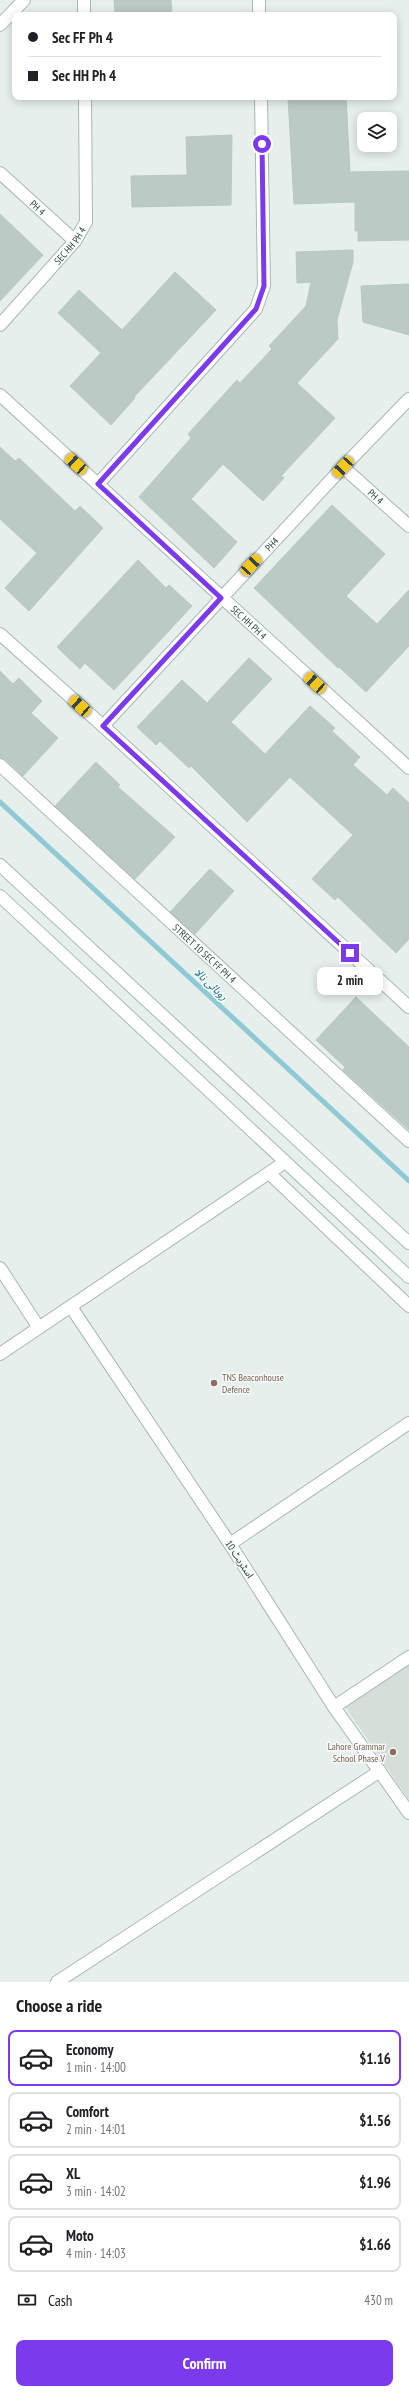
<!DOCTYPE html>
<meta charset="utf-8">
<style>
body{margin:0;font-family:"PT Sans Narrow","Noto Sans Arabic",sans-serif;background:#f2f2f2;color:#202124;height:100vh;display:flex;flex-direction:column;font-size:15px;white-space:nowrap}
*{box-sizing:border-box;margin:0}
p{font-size:13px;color:#757577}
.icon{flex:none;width:22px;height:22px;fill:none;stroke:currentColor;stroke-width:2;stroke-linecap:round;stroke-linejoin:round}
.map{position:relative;height:1982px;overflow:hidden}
.drawer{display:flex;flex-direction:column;background:#fff;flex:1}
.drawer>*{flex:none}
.banner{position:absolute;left:12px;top:12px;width:385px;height:88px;border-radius:8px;box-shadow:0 2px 10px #0003;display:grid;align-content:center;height:88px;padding:0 16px;background:#fff}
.fabs{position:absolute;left:357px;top:112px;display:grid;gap:8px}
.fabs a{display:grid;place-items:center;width:40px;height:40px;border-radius:8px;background:#fff;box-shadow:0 2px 10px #0003;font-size:20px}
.end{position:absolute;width:18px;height:18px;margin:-9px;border:5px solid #7c3aed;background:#fff;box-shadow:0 0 0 2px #fff}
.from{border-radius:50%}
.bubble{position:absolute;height:28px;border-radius:8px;background:#fff;box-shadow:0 2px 10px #0003;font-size:13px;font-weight:700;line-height:28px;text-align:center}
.car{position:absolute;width:12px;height:24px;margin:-12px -6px;border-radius:5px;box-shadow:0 0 3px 1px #0007;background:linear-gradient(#f5c518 24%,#345 0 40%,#f5c518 0 76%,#345 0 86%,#f5c518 0)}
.banner b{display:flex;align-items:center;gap:14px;height:38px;font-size:15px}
.banner b+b{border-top:1px solid #e0e0e0}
.banner i{width:10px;height:10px;background:#202124}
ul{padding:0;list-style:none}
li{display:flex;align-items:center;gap:12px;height:56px;margin:0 8px 6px;padding:0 8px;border:2px solid #e0e0e0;border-radius:8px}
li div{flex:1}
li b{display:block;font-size:15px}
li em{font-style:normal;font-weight:700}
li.current{border-color:#7c3aed}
li>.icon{width:36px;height:36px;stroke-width:1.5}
h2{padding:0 16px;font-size:18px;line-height:48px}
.pay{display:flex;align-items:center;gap:10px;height:44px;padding:0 16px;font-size:15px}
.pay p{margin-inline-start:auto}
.button{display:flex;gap:8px;margin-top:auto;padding:8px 16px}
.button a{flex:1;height:46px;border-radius:8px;background:#7c3aed;color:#fff;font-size:16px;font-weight:700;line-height:46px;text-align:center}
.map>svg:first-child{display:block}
</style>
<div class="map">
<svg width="409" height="1982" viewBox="0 0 409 1982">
<rect width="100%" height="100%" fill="#e6efeb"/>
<path fill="#d4dfda" d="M409 1662V1800L344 1705Z"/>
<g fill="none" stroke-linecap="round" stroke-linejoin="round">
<path stroke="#8ec9d4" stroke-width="5" d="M0 802 409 1181"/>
</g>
<path fill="#bbcac4" stroke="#b8c9c2" d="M114 0H171L172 14 115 15Z
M346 97 350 172 409 171V240L358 241V231H355V202L294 204 288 98Z
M232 135 231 205 132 207 131 176 187 175 186 137Z
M0 214 43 255 0 301Z
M353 250V262L337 320 338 339 297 383 335 418 281 476 284 478 263 501 223 464 191 499 237 542 214 568 139 497 191 438 188 434 237 380 240 383 272 349 269 346 306 306 311 282 297 283 296 252Z
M175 272 216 310 134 397 135 398 111 425 70 386 101 353 58 313 79 290 122 330Z
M409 284V335L363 322 361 286Z
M0 447 15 461 19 458 75 511 80 506 103 528 29 611 5 588 37 553 0 519Z
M332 505 385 554 346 596 377 624 409 590V646L366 692 339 667 338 668 254 588Z
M138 560 166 588 169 585 192 606 114 690 85 663 80 669 57 647Z
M249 658 272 679 231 722 265 754 310 706 335 728 332 731 360 757 353 765 387 795 393 788 409 803V939L396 953 338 897 335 900 312 879 353 835 290 777 247 822 191 766 189 768 160 741 156 745 137 727 182 680 207 703Z
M0 671 13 684 19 678 42 701 31 713 58 738 23 776 5 759 0 758Z
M96 762 120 785 118 787 175 837 135 879 55 806Z
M210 869 234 891 195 934 170 912Z
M356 997 409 1047V1130L343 1070 345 1067 316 1040Z"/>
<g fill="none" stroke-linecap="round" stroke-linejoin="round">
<defs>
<g id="minor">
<path d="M84 0V15"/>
<path d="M259 0V15"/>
<path d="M0 25 24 0"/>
<path id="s1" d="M0 173 75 241"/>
<path id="s2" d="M0 325 75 241 86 222 85 97"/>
<path id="s3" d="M0 395 409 768"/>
<path id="s4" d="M343 467 409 526"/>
<path d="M98 484 256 309 264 286 261 97"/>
<path d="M0 634 103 726 409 1007"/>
<path id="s5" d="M103 726 343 467 409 399"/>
<path id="s6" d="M0 765 409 1141"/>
<path d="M270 1174 409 1306"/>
<path d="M0 1268 39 1328"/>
<path d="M71 1307 230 1544 334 1707 409 1813"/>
<path d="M0 1354 285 1162"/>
<path d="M230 1544 409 1423"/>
<path d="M334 1707 409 1657"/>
<path d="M57 1982 380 1771"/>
</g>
<path id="secondary" d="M0 865 409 1243
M0 896 409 1277"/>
</defs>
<use href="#minor" stroke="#a8b8b2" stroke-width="14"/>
<use href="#secondary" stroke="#a4bbb3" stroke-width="14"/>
<use href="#minor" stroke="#fff" stroke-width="12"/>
<use href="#secondary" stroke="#fff" stroke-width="12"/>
</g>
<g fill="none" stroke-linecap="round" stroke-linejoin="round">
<path stroke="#7c3aed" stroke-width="5" d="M262 144 264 286 256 309 98 484 221 598 103 726 350 953"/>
</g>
<g fill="#8d6e63" stroke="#f7fbf9" stroke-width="1.5">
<circle cx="214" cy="1383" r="4"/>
<circle cx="393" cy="1752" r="4"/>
</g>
<g text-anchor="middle" stroke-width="3" stroke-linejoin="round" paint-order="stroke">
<g font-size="10" fill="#24423a" stroke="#f7fbf9">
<text dy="4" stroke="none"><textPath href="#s1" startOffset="51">PH 4</textPath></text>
<text dy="4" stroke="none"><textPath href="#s2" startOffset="106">SEC HH PH 4</textPath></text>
<text dy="4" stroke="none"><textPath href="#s4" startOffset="44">PH 4</textPath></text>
<text dy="4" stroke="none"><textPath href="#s5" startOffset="248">PH4</textPath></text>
<text dy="4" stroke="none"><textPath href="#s3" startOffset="337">SEC HH PH 4</textPath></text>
<text dy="4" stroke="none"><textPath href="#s6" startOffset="278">STREET 10 SEC FF PH 4</textPath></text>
<text transform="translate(240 1559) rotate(57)" y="4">اسٹریٹ 10</text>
</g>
<g font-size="10" fill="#785e54" stroke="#f7fbf9" text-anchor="start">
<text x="222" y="1381">TNS Beaconhouse<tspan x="222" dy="12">Defence</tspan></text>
<text x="385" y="1750" text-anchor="end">Lahore Grammar<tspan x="385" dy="12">School Phase V</tspan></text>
</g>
<g font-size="11" font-style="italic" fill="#1c6f80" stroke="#f7fbf9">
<text transform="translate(211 984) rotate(43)" y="4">روہائی نالا</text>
</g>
</g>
</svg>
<div class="fabs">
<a><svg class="icon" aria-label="layers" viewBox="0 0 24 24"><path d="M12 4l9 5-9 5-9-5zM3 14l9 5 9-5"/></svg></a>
</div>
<i class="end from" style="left:262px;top:144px"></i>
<i class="end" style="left:350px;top:953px"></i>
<div class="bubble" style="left:317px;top:967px;width:66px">2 min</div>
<i class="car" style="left:76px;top:464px;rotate:312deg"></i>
<i class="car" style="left:343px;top:467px;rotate:223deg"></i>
<i class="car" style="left:251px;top:565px;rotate:43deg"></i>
<i class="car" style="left:315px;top:683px;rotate:312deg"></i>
<i class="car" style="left:80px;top:706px;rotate:312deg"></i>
<div class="banner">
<b><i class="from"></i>Sec FF Ph 4</b>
<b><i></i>Sec HH Ph 4</b>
</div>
</div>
<section class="drawer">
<h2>Choose a ride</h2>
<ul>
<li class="current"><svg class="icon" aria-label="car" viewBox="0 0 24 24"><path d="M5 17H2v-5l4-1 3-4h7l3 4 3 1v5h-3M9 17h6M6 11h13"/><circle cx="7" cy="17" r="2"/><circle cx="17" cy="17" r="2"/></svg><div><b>Economy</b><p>1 min · 14:00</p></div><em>$1.16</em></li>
<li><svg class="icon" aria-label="car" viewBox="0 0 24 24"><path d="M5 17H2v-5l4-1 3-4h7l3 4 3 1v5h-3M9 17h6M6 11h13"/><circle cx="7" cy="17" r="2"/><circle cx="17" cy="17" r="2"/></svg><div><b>Comfort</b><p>2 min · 14:01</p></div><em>$1.56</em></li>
<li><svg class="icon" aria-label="car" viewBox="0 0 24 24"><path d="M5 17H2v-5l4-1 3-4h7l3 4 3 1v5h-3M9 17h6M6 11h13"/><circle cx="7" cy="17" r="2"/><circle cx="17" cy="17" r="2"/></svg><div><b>XL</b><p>3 min · 14:02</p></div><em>$1.96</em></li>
<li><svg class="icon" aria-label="car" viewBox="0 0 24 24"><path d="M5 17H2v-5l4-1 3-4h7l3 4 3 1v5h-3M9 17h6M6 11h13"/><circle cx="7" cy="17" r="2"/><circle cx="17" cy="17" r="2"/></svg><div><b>Moto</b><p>4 min · 14:03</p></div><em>$1.66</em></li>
</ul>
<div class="pay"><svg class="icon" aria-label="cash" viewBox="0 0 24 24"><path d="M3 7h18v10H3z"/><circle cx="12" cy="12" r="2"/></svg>Cash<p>430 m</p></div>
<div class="button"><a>Confirm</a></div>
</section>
